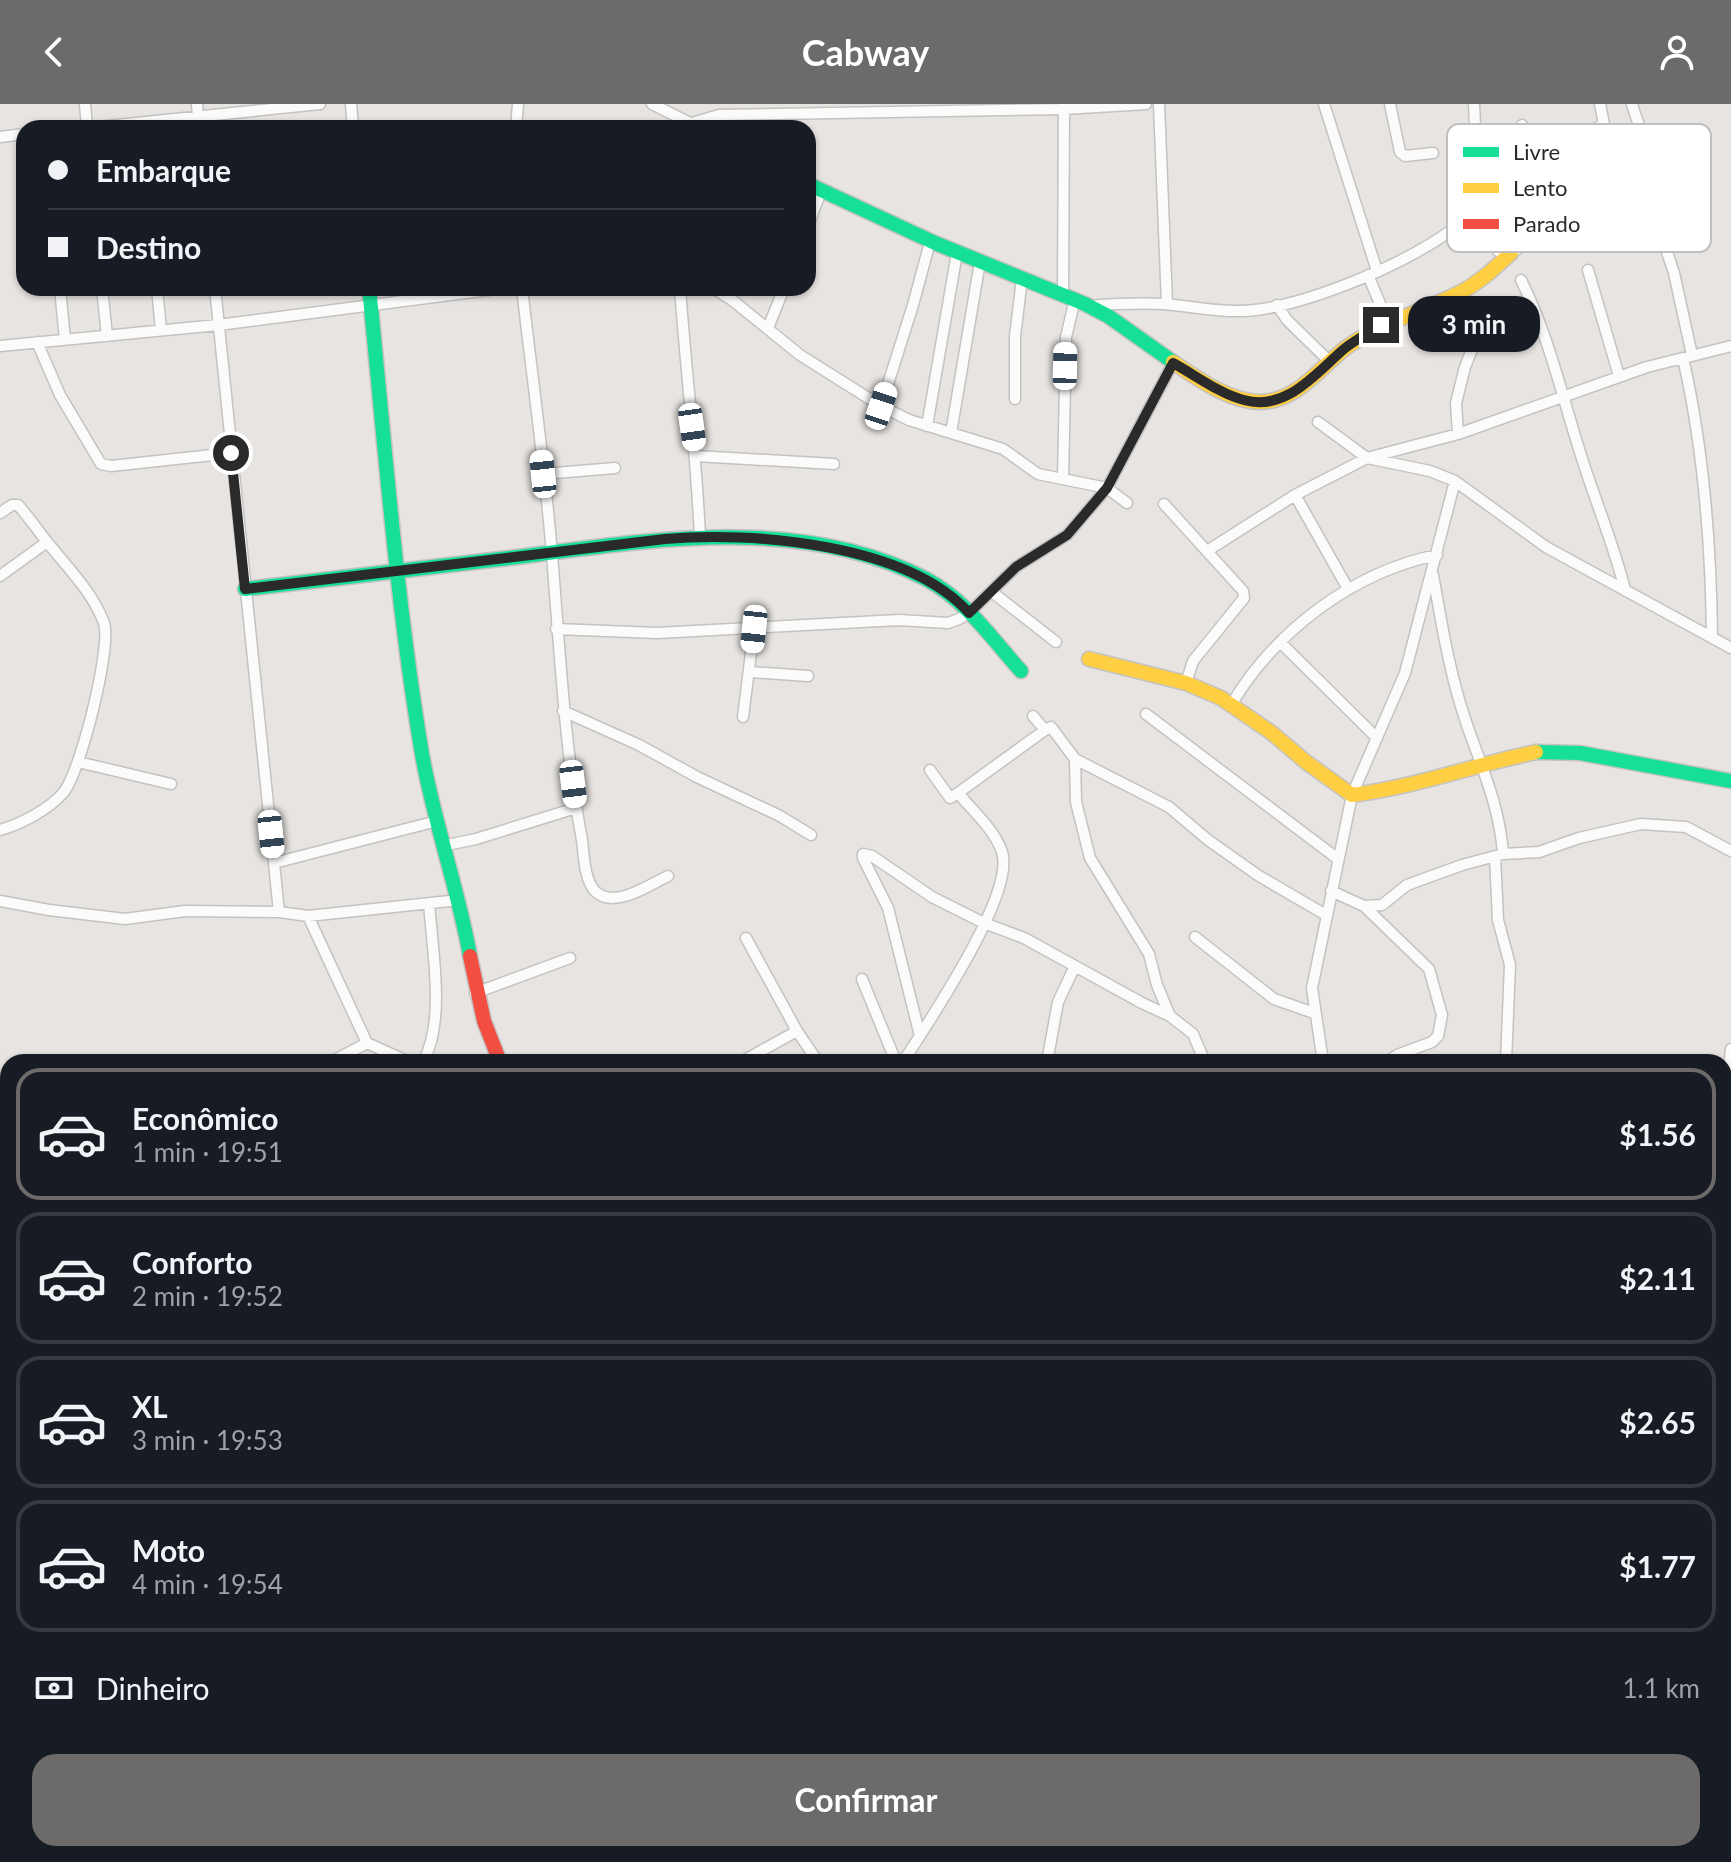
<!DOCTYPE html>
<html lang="pt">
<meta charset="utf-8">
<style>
body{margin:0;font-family:Lato,sans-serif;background:#242831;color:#f1f3f6;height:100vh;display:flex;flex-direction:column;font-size:30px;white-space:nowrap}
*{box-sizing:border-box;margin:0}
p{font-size:26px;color:#9ea1a6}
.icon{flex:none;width:44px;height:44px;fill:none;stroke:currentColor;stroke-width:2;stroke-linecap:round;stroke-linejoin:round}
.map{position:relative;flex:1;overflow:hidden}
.details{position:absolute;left:0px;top:950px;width:1732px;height:808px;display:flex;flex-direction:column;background:#171b24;border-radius:24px 24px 0 0;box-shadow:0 2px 6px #0004}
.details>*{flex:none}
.top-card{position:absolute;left:16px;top:16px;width:800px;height:176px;border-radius:24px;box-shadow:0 2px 6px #0004;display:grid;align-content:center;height:176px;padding:0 32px;background:#171b24}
.end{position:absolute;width:36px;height:36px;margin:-18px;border:10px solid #2a2a2a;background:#fff;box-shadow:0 0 0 4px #fff}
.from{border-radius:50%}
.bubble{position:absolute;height:56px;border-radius:24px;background:#171b24;box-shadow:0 2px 6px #0004;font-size:26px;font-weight:700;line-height:56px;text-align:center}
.car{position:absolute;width:24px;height:48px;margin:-24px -12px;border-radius:10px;box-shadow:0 0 6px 2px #0007;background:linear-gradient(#fff 24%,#345 0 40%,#fff 0 76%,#345 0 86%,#fff 0)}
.top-card b{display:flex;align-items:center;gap:28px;height:76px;font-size:30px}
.top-card b+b{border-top:2px solid #363941}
.top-card i{width:20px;height:20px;background:#f1f3f6}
ul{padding:14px 0 0;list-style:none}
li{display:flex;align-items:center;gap:24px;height:132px;margin:0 16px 12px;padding:0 16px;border:4px solid #363941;border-radius:24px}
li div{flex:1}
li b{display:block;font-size:30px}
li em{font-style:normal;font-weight:700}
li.on{border-color:#6c6b6a}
li>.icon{width:72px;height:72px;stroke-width:1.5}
.pay{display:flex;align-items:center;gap:20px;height:88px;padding:0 32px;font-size:30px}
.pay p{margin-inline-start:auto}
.action{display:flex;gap:16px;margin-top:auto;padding:16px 32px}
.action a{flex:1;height:92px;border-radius:24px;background:#6c6b6a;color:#fff;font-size:32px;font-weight:700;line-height:92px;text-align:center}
header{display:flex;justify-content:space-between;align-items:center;height:104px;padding:0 32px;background:#6c6b6a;color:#fff;font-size:36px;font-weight:700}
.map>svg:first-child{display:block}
</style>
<header><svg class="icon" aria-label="back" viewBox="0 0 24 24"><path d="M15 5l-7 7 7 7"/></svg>Cabway<svg class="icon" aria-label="person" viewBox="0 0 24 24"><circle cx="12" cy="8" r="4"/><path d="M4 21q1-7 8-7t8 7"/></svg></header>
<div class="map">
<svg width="1731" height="1758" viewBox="0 0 1731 1758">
<rect width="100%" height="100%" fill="#e7e4e1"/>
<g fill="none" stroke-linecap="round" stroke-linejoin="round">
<path stroke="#9ccce1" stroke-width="3" d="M0 971 1 970"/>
<defs>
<path id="street" d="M85 0 87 24
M197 0 199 24
M351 0 353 24
M652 0 700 24
M1159 0 1167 200
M1324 0 1377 167
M1390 0 1400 48 1405 52 1433 49
M1474 0 1477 66 1481 96 1498 147 1511 149 1593 99 1655 72C1656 62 1636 16 1632 0
M692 19 719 11 1064 5 1146 0
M1522 21 1538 58 1544 61 1551 60 1589 28 1604 20 1600 0
M88 24 320 0
M516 24 518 0
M0 33 24 30
M1654 109 1674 169 1692 251
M808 122 821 87
M1588 166 1619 272
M1368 171 1388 219
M1521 176C1548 230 1561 288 1579 345 1593 392 1613 437 1625 486
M60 184 65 236
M102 184 107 232
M157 184 161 226
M215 184 279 808
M522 184C532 273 545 362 552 451 560 547 564 640 582 736 584 751 584 777 596 788 615 805 649 781 668 772
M680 184C686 267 696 349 700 432
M713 184 732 196 800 251 881 302 909 316 1003 345 1038 370 1107 384 1127 399
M1063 191 1064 0
M1277 201 1287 216 1330 258
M1090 202C1114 200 1139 199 1164 200 1190 202 1216 208 1243 207 1295 205 1382 169 1427 142 1447 131 1464 116 1482 103
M768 224 784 184
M37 238 60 291 101 360 111 362 231 349
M0 242 218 221 504 184
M1683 254C1704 346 1711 439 1712 533
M1015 295V232L1022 175
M881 302 913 201 930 138
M1318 318 1367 354 1430 367 1455 377 1546 443 1731 544
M927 322 957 149
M951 329 980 158
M1458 330 1456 299 1465 263 1483 217
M696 352 834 360
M543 370 615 364
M1063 375 1066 233 1075 195
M1295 391 1347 483
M1164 400 1243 487 1244 494 1193 557 1186 579
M0 409 12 401H18C29 413 38 427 48 439 68 464 93 489 104 519 112 543 80 670 63 689 48 706 21 720 0 726
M1207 447 1295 391 1367 354 1458 330 1647 263 1731 242
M1433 471C1442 522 1450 572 1467 621 1482 664 1500 704 1503 750
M0 472 47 438
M992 488 1056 538
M556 525 657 529 899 516 948 519 959 515 969 509 1016 463 1067 431 1107 384 1173 259
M1281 539 1377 634
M750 568 808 572
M1231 601C1275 527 1353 468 1437 451
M563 607 639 641 697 673 780 712 811 731
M1146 610 1338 755
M1033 612 1045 626 1051 623 1075 655 1169 703 1208 736 1259 772 1326 811
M743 613 754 525
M1075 655 1076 698 1090 754 1149 850 1157 881 1170 912
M78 658 171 680
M930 666 950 694 958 689
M442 742 476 735 576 704
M1495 752 1498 816 1510 861 1506 958
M274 759 437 717
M1331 787 1364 802 1429 865 1442 911 1438 932 1432 938 1397 951 1387 958
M0 797 49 806 125 815 185 807 279 808 308 812 459 796
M1364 802 1382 801 1407 781 1462 761 1503 750 1539 748 1579 734 1641 720 1686 723 1731 747
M308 812 367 939 409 958
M1195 833 1274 895 1314 909
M746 834 797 927 818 958
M862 875 896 958
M475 889 570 854
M920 932 888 804 863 754V750L872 752 932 793 984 819 1024 834 1142 899 1170 912 1193 930 1205 958
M1731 945 1728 975 1731 993
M331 958 367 939
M423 958C446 917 432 845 429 799
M741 958 797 927
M903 958C927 920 1016 790 1002 748 995 726 972 706 958 689L1045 626
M1047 958 1058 898 1075 862
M1323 958 1312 884 1352 691 1405 569 1455 377
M1724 1056 1731 1053
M0 1123 8 1122
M1724 1142 1731 1164
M0 1194 8 1193
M0 1263 8 1262
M1724 1280 1731 1244
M0 1305 8 1304
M1724 1307 1731 1308
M0 1394H8
M1724 1396 1731 1395
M0 1448 8 1447
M0 1489 8 1488
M0 1554 8 1553
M1724 1732 1731 1627
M0 1740 2 1758
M41 1750V1758
M144 1750 145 1758
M324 1750 326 1758
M403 1750 404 1758
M467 1750 469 1758
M546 1750 548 1758
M882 1750 883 1758
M973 1750 978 1758
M1318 1750 1323 1758
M1724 1750V1758
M231 1758 261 1750
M662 1758 665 1750
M742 1758 747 1750
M1174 1758 1177 1750
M1184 1758 1246 1750
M1625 1758V1750"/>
<path id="fast" d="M808 80 935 139 1085 200 1108 212 1173 258
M369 184C385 340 396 496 422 650 434 719 458 784 470 852
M245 485C333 475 421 464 509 454 644 437 799 409 926 475 967 497 991 534 1021 567
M1536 648 1580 649 1731 677"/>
<path id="slow" d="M1173 258C1198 275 1230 298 1261 298 1298 297 1320 263 1347 243 1382 218 1425 207 1463 187 1481 177 1496 163 1511 149
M1089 555 1186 579 1221 594 1272 629 1306 658 1352 691C1415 683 1474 661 1536 648"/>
<path id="jam" d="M470 852 484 917 500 958"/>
</defs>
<use href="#street" stroke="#c4c2c3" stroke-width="13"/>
<use href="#fast" stroke="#c4c2c3" stroke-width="17"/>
<use href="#slow" stroke="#c4c2c3" stroke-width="17"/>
<use href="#jam" stroke="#c4c2c3" stroke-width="17"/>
<use href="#street" stroke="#fbfbfa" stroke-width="10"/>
<use href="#fast" stroke="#16e098" stroke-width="14"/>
<use href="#slow" stroke="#ffcf43" stroke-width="14"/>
<use href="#jam" stroke="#f24e42" stroke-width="14"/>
</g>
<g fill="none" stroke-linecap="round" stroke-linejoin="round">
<path stroke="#2a2a2a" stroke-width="10" d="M231 349 245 485 665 435C752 427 908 440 969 509L1016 463 1067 431 1107 384 1173 259C1195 271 1220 290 1244 296 1286 308 1316 269 1344 245 1355 236 1369 229 1381 221"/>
</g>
<rect x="1447" y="20" width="264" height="128" rx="12" fill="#fff" stroke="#bfbfbf" stroke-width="2"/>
<rect x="1463" y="43" width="36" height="10" fill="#16e098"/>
<rect x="1463" y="79" width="36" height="10" fill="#ffcf43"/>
<rect x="1463" y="115" width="36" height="10" fill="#f24e42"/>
<g font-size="22" fill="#2a2a2a">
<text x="1513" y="56">Livre</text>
<text x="1513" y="92">Lento</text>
<text x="1513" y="128">Parado</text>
</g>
</svg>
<i class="end from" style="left:231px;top:349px"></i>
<i class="end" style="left:1381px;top:221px"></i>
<div class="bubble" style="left:1408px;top:192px;width:132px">3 min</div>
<i class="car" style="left:1065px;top:262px;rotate:1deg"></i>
<i class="car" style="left:881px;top:302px;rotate:18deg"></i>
<i class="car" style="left:692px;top:323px;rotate:172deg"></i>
<i class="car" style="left:543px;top:370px;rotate:354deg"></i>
<i class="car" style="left:754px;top:525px;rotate:186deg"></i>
<i class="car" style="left:573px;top:680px;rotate:173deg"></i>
<i class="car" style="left:271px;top:730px;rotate:174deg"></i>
<div class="top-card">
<b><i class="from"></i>Embarque</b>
<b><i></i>Destino</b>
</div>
<section class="details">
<ul>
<li class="on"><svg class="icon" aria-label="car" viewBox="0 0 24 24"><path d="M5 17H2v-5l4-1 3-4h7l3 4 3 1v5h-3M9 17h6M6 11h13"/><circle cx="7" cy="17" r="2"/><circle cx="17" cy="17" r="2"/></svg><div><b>Econômico</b><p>1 min · 19:51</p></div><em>$1.56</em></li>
<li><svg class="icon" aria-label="car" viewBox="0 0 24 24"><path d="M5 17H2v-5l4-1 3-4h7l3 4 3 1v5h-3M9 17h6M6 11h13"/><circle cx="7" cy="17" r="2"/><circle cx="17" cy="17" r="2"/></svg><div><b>Conforto</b><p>2 min · 19:52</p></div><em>$2.11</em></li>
<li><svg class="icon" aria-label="car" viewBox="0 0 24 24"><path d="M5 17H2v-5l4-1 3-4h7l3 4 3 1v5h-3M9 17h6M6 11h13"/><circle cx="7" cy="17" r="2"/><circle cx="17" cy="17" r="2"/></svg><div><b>XL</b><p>3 min · 19:53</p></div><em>$2.65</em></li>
<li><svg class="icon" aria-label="car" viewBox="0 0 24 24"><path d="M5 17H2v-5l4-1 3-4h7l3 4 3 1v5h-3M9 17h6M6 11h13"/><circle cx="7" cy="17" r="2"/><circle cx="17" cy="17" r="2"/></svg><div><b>Moto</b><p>4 min · 19:54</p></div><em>$1.77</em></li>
</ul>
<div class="pay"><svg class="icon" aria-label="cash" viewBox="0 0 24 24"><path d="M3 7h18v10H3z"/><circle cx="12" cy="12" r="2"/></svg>Dinheiro<p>1.1 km</p></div>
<div class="action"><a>Confirmar</a></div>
</section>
</div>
